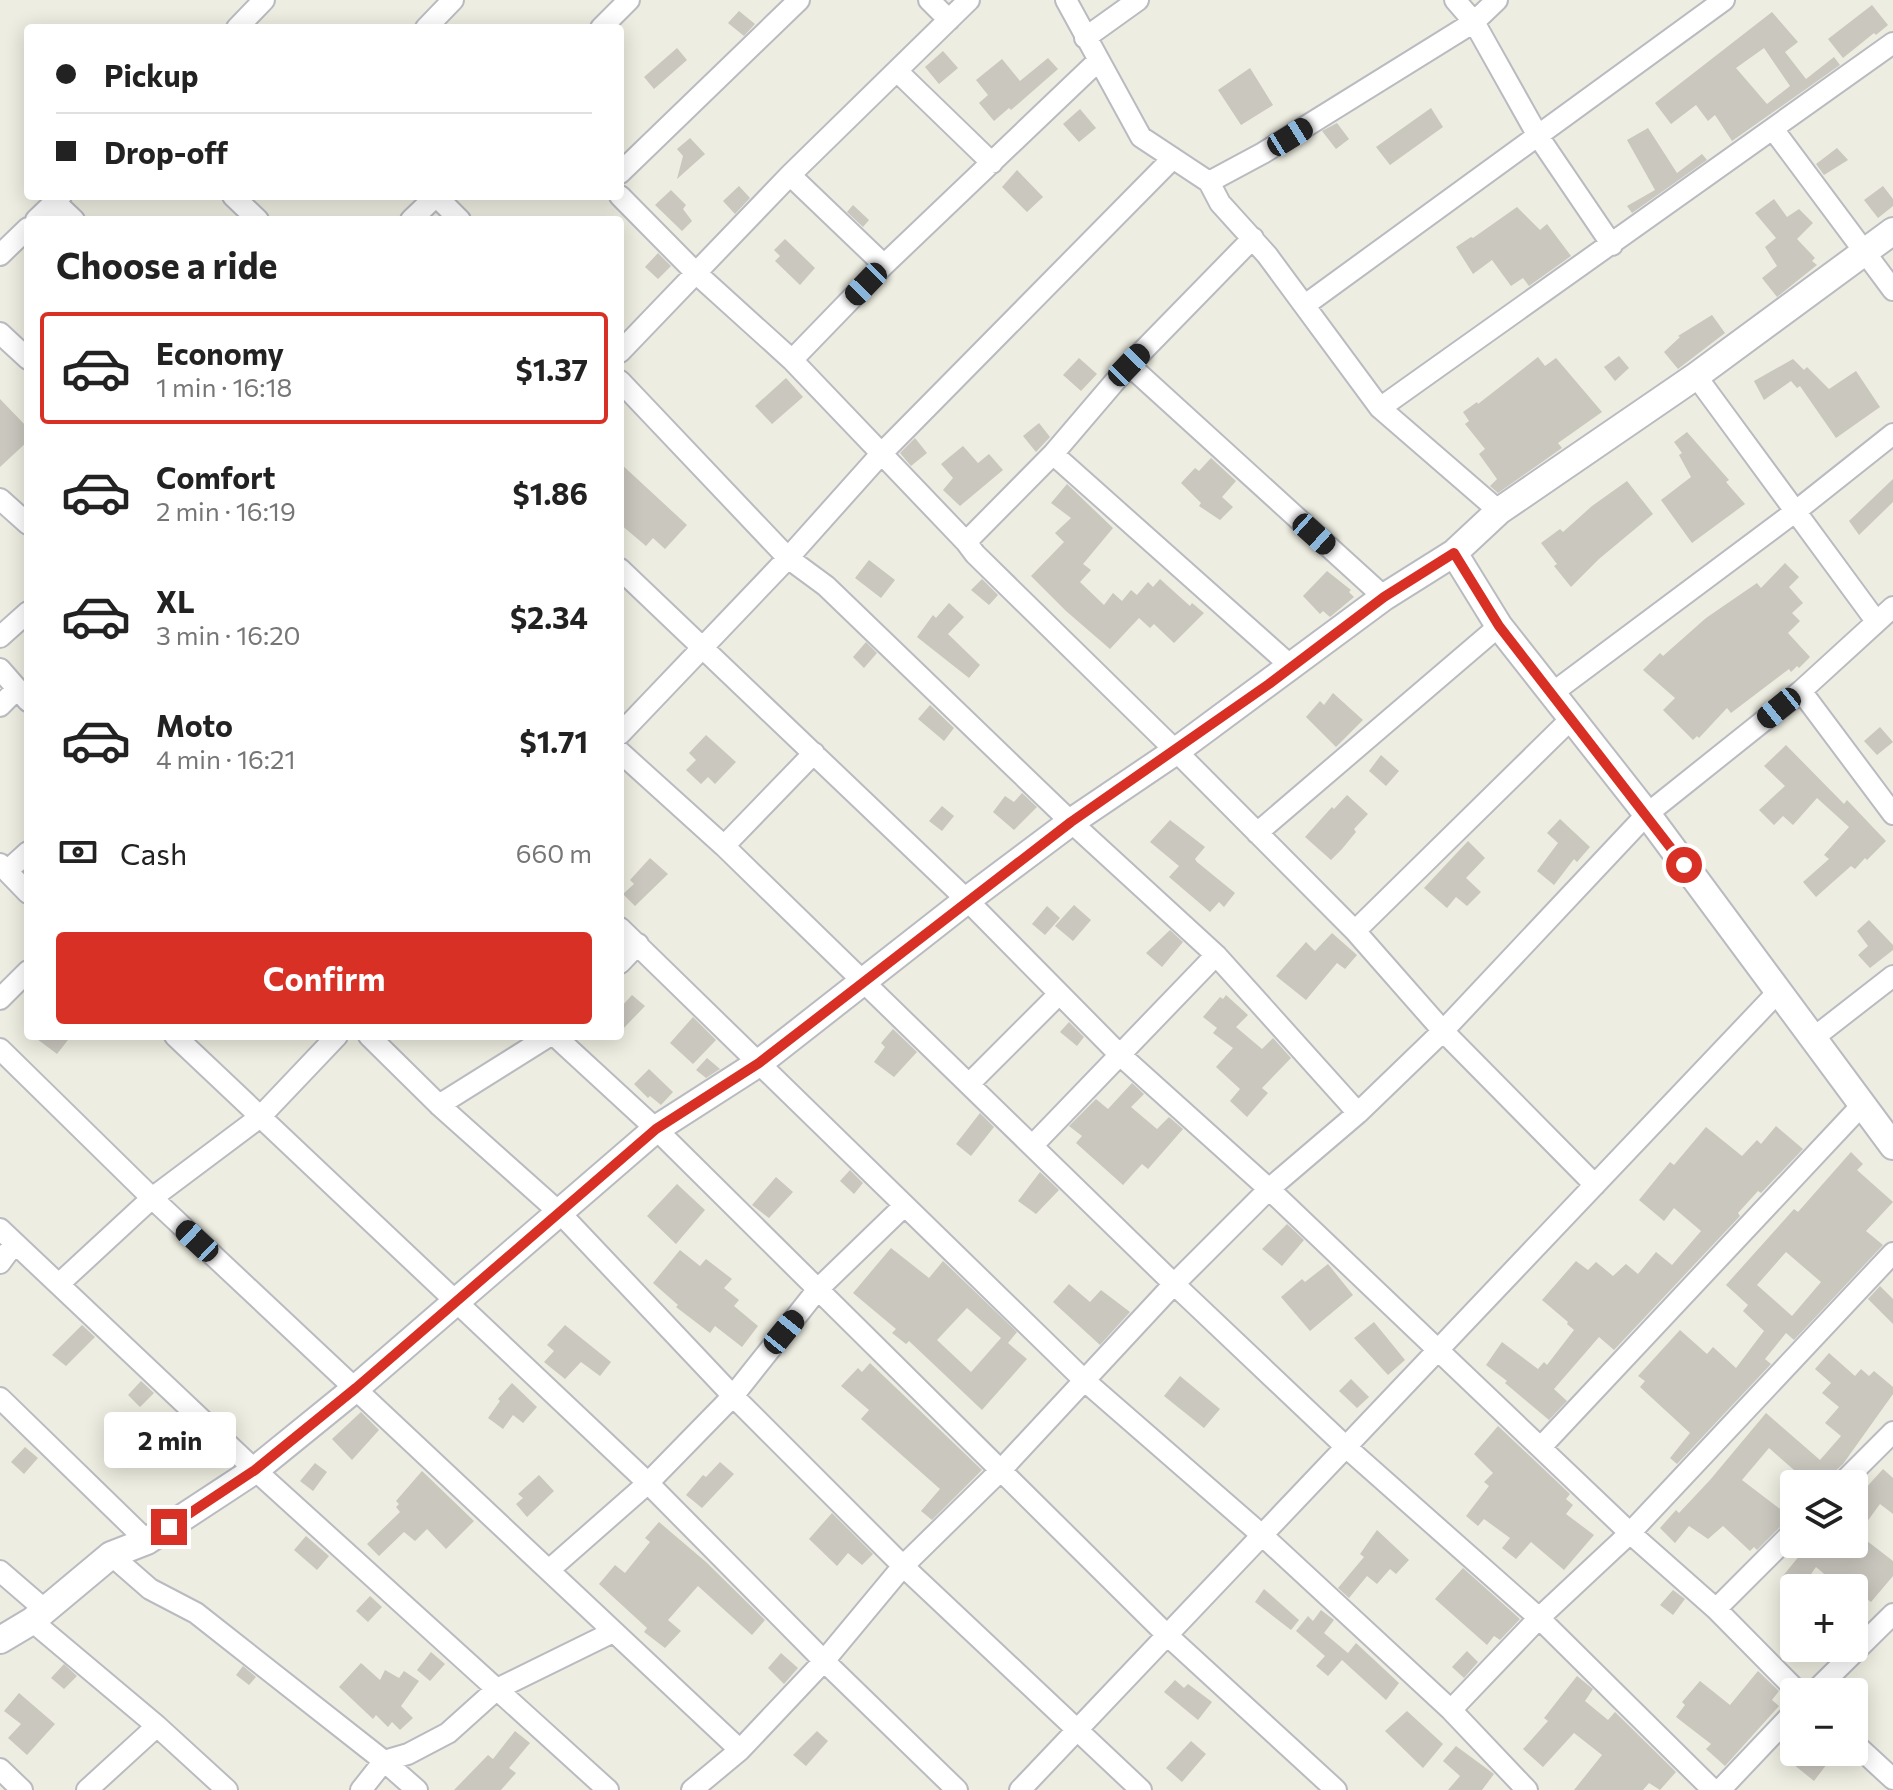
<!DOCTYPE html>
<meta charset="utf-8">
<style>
body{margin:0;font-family:Commissioner,sans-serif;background:#f2f2f2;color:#222;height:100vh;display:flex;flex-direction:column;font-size:30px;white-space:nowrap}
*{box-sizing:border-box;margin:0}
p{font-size:26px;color:#767676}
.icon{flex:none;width:44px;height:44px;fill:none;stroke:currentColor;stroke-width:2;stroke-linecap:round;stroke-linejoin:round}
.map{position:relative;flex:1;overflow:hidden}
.details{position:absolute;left:24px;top:216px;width:600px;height:824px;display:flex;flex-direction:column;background:#fff;border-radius:8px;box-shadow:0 4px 20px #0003}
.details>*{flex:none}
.hud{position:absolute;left:24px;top:24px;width:600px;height:176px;border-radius:8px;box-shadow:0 4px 20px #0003;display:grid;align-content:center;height:176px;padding:0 32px;background:#fff}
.fabs{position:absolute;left:1780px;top:1470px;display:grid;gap:16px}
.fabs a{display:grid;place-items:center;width:88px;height:88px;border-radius:8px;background:#fff;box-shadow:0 4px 20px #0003;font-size:40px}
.end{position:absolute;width:36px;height:36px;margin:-18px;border:10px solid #d93025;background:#fff;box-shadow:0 0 0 4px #fff}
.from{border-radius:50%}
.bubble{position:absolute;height:56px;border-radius:8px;background:#fff;box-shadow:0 4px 20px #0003;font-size:26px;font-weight:700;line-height:56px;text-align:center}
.car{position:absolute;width:24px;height:48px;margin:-24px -12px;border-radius:10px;box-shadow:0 0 6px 2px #0007;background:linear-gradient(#222 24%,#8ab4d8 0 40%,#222 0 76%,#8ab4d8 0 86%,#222 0)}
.hud b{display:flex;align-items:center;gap:28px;height:76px;font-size:30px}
.hud b+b{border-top:2px solid #e0e0e0}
.hud i{width:20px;height:20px;background:#222}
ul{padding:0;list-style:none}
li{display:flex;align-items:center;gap:24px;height:112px;margin:0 16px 12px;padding:0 16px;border:4px solid transparent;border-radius:8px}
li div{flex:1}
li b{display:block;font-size:30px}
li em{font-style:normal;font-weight:700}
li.selected{border-color:#d93025}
li>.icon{width:72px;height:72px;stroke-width:1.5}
h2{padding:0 32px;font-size:36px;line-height:96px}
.pay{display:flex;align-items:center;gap:20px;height:88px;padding:0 32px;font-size:30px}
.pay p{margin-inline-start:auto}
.cta{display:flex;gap:16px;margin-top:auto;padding:16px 32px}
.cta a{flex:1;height:92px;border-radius:8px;background:#d93025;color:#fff;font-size:32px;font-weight:700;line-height:92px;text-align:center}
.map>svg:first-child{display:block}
</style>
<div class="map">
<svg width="1893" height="1790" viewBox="0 0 1893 1790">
<rect width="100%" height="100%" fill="#eeede1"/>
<path fill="#c9c7be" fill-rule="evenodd" d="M1872 5 1888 25 1876 35 1874 33 1843 58 1828 39Z
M739 11 755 24 744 36 728 23Z
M1772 12 1798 42 1785 52 1806 79 1834 57 1840 65 1732 141 1715 115 1708 121 1696 105 1671 124 1655 103ZM1764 48 1790 86 1767 104 1736 68Z
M677 48 687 60 654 89 644 77Z
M943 51 958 68 939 84 925 67Z
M1048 58 1058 69 1011 110 1009 108 994 121 979 103 988 95 976 80 1002 59 1020 81Z
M1250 68 1273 105 1241 125 1218 90Z
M1431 108 1443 127 1390 165 1376 147Z
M1080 109 1096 128 1079 142 1063 124Z
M1337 123 1349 139 1336 149 1322 131Z
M1648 128 1677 173 1702 154 1707 160 1632 213 1627 206 1655 190 1627 140Z
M690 138 705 154 677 179 683 156 677 149Z
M1837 148 1848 160 1824 175 1816 164Z
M1017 170 1043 197 1027 212 1002 187Z
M739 186 750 198 735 214 723 201Z
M1883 186 1893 199V206L1878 218 1864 200Z
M671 190 686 205 683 209 692 221 682 231 655 205Z
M1774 199 1787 217 1799 209 1813 223 1797 239 1815 258 1812 261 1817 265 1777 297 1762 278 1777 266 1765 247 1776 238 1755 213Z
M853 205 869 220 863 227 847 212Z
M1517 207 1540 230 1547 224 1571 256 1529 286 1523 278 1511 286 1492 260 1473 274 1456 247 1471 237 1473 238Z
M785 239 815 268 800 285 775 261 780 256 774 250Z
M658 253 671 266 658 279 645 267Z
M1712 315 1725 333 1678 369 1664 352 1680 337 1678 336Z
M1619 356 1629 368 1615 381 1604 367Z
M1538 357 1545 366 1556 358 1602 412 1558 443 1562 448 1498 493 1490 486 1497 479 1479 454 1485 449 1465 424 1469 421 1463 412 1477 402 1478 404Z
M1079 358 1097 374 1081 391 1063 375Z
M1793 359 1804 370 1807 367 1829 389 1856 371 1880 407 1836 438 1800 386 1797 388 1791 381 1764 400 1754 381Z
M786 378 803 397 772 424 755 406Z
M0 399 28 428V441L0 467Z
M1039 423 1050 437 1036 452 1023 436Z
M1687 432 1729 480 1726 482 1745 504 1692 543 1661 500 1691 477 1679 455 1682 453 1674 442Z
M915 438 927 453 911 466 900 453Z
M963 446 978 463 989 454 1003 470 960 506 943 490 953 478 941 464Z
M1211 458 1236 481 1222 497 1233 507 1220 520 1199 506 1201 503 1181 483 1195 468 1199 471Z
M620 463 687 525 665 549 653 538 646 546 620 524Z
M1893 479V502L1859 535 1849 521Z
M1627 481 1653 514 1599 559 1571 587 1554 566 1557 564 1541 543 1560 529 1563 532 1592 506Z
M1067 484 1113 528 1083 564 1091 570 1080 582 1104 605 1113 593 1122 601 1131 590 1137 595 1148 582 1153 587 1160 579 1190 606 1192 603 1204 613 1174 643 1154 624 1150 628 1139 618 1110 649 1066 611 1031 576 1064 542 1055 533 1071 518 1051 503Z
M869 560 895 580 881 598 855 578Z
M1785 563 1799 577 1789 587 1803 603 1792 613 1800 621 1788 633 1810 657 1799 668 1797 666 1791 672 1789 669 1731 713 1727 708 1699 738 1697 736 1693 740 1663 710 1675 698 1643 670 1660 653 1663 656 1706 618 1757 583 1761 588Z
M1327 571 1351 590 1349 592 1354 597 1330 617 1323 611 1320 614 1303 596Z
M982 579 998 595 989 605 971 590Z
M949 603 964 617 948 634 980 665 969 678 917 637 933 615 936 618Z
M866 642 877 653 864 668 853 657Z
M1333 693 1363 720 1336 747 1306 717 1320 701 1324 705Z
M930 705 954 728 944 741 918 719Z
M1880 727 1893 742 1877 755 1864 741Z
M706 735 736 762 715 784 708 777 701 784 686 770 696 760 689 753Z
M1786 745 1844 804 1847 800 1886 841 1867 860 1865 858 1855 869 1851 866 1816 897 1803 882 1829 859 1824 855 1849 827 1817 798 1793 825 1783 816 1774 825 1759 810 1785 786 1764 766Z
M1381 755 1399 771 1386 786 1369 771Z
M1022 793 1037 807 1014 830 993 812 1005 796 1014 802Z
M1347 795 1368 814 1354 829 1356 832 1342 849 1331 860 1305 837 1332 807 1334 809Z
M942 806 954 816 942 831 929 821Z
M1560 819 1590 847 1577 862 1574 859 1554 885 1537 871 1558 843 1547 833Z
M1170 820 1205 847 1195 859 1197 862 1235 893 1224 907 1219 902 1210 912 1169 877 1179 866 1150 842Z
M1468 841 1485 858 1466 878 1481 892 1467 906 1456 897 1447 908 1424 888Z
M650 858 668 874 635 906 623 894 634 884 630 880Z
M1074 905 1091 920 1073 941 1055 926Z
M1047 906 1060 918 1045 935 1032 924Z
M1869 920 1893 945V950L1870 968 1858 955 1868 946 1857 931Z
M1170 930 1183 942 1162 967 1146 953Z
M1332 933 1357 955 1345 969 1337 963 1306 1000 1276 976 1306 942 1315 951Z
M632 995 645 1006 620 1032V1008Z
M1226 995 1248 1015 1236 1027 1262 1049 1273 1038 1291 1058 1262 1088 1268 1093 1247 1117 1230 1101 1240 1089 1216 1067 1233 1048 1213 1033 1217 1028 1203 1017 1220 997 1223 999Z
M693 1017 716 1040 693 1064 670 1043Z
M1069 1022 1084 1037 1077 1046 1060 1032Z
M893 1029 917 1052 894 1077 874 1062 885 1047 881 1043Z
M33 1036H71L57 1054Z
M707 1058 720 1069 706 1078 696 1070Z
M649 1069 673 1092 661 1105 650 1096 648 1098 634 1084Z
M1132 1083 1144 1094 1131 1107 1157 1129 1169 1117 1183 1129 1148 1169 1142 1164 1123 1185 1076 1143 1082 1136 1069 1126 1096 1099 1108 1109Z
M980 1113 994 1127 971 1156 956 1144Z
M1776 1126 1803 1149 1761 1193 1758 1191 1738 1213 1740 1216 1614 1350 1599 1337 1554 1389 1567 1401 1549 1420 1505 1383 1507 1381 1486 1365 1502 1342 1538 1369 1544 1362 1547 1365 1574 1330 1567 1324 1568 1322 1542 1300 1576 1261 1588 1270 1596 1262 1613 1276 1626 1264 1638 1274 1656 1252 1672 1265 1701 1231 1674 1208 1664 1221 1639 1200 1670 1162 1674 1165 1706 1127 1742 1156 1757 1140 1761 1144Z
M1851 1152 1863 1164 1857 1170 1893 1202 1866 1231 1883 1245 1794 1340 1786 1333 1765 1359 1771 1364 1677 1464 1670 1458 1690 1433 1640 1387 1645 1381 1638 1376 1680 1330 1707 1354 1713 1347 1736 1368 1764 1331 1743 1311 1748 1305 1726 1285 1794 1209 1798 1212ZM1786 1252 1821 1282 1792 1316 1757 1285Z
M850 1170 863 1183 854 1194 840 1181Z
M1040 1172 1059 1190 1036 1214 1018 1201Z
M776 1177 793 1192 769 1218 752 1205Z
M677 1184 705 1210 676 1244 647 1216Z
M1287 1224 1304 1240 1282 1266 1262 1249Z
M891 1248 929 1278 943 1261 1017 1332 1008 1343 1027 1359 982 1410 909 1341 906 1344 892 1333 896 1329 853 1293ZM967 1308 1001 1338 971 1372 937 1340Z
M680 1250 700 1266 706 1259 732 1279 724 1288 739 1300 734 1306 758 1326 742 1347 715 1326 710 1333 676 1307 678 1305 653 1283Z
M1328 1264 1353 1295 1310 1331 1281 1297 1302 1279 1305 1282Z
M1069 1284 1090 1302 1101 1290 1130 1312 1100 1345 1053 1302Z
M1880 1286 1893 1299V1324L1868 1299Z
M1374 1322 1405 1360 1388 1375 1354 1338Z
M82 1325 95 1337 66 1366 52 1355Z
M565 1325 611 1362 600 1376 581 1362 565 1379 544 1362 554 1351 547 1345Z
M1829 1353 1855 1376 1861 1369 1869 1376 1874 1371 1893 1387V1394L1843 1464 1831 1475 1828 1483 1810 1484 1769 1448 1742 1480 1792 1518 1785 1522 1757 1550 1754 1547 1750 1551 1723 1526 1708 1539 1689 1526 1675 1543 1660 1528 1676 1510 1679 1513 1710 1480 1766 1413 1820 1460 1841 1436 1825 1423 1839 1407 1822 1393 1831 1383 1815 1369Z
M870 1363 982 1470 932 1520 921 1511 940 1489 861 1419 869 1410 841 1386 858 1368 862 1372Z
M1180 1376 1220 1409 1204 1428 1164 1396Z
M1351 1379 1369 1397 1357 1408 1339 1391Z
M141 1381 154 1393 140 1407 128 1395Z
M512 1383 537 1407 523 1423 513 1415 503 1429 488 1418 500 1401 498 1399Z
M361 1412 379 1430 352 1460 332 1439Z
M1498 1426 1570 1494 1566 1499 1573 1505 1566 1514 1594 1535 1564 1570 1531 1542 1516 1559 1502 1548 1510 1538 1484 1519 1478 1526 1466 1516 1489 1486 1484 1482 1493 1473 1474 1454Z
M25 1447 38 1458 24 1474 11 1462Z
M720 1462 734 1474 702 1508 686 1495 703 1475 706 1477Z
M315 1463 327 1472 313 1491 300 1481Z
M1883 1469 1893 1478V1514L1880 1504 1858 1534 1893 1561V1576L1871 1602 1840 1579 1836 1584 1816 1567 1801 1588H1796L1782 1577 1809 1544H1854V1501Z
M422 1471 474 1521 446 1549 427 1529 415 1541 404 1532 379 1556 367 1544 400 1512 396 1507 399 1504 396 1501Z
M539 1475 554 1491 527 1517 516 1504 523 1498 518 1494Z
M832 1513 873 1554 862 1565 848 1553 837 1566 809 1539Z
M659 1522 706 1562 765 1620 752 1635 698 1586 668 1620 681 1631 665 1648 644 1632 647 1628 599 1584 615 1565 625 1573 650 1542 645 1538Z
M1377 1530 1409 1560 1396 1574 1390 1569 1377 1584 1367 1576 1349 1598 1338 1588 1364 1557 1360 1554Z
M306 1536 329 1556 317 1570 294 1550Z
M1463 1568 1520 1619 1500 1640 1494 1636 1487 1645 1435 1599Z
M1264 1589 1299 1620 1291 1630 1255 1602Z
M1673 1590 1685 1599 1673 1615 1660 1605Z
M370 1596 382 1607 368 1622 356 1611Z
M1321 1610 1334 1620 1324 1633 1348 1653 1356 1643 1399 1683 1386 1700 1342 1660 1328 1676 1316 1666 1325 1656 1296 1631 1308 1616 1313 1621Z
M1467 1651 1478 1662 1464 1678 1452 1667Z
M431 1652 445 1664 430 1681 417 1670Z
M781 1653 798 1668 784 1684 768 1668Z
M361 1663 380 1680 385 1670 399 1678 404 1671 419 1681 401 1706 413 1718 400 1730 392 1722 388 1727 376 1715 373 1719 339 1687Z
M64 1664 77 1676 64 1689 51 1678Z
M243 1666 256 1677 249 1685 236 1675Z
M1758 1671 1779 1691 1772 1700 1779 1706 1725 1766 1706 1749 1711 1744 1676 1717 1685 1705 1682 1702 1700 1681 1730 1705Z
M1577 1676 1593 1689 1585 1701 1608 1720 1615 1712 1676 1772 1660 1790 1649 1783 1643 1790H1574L1602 1755 1574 1733 1543 1767 1523 1749 1548 1721 1544 1718Z
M1175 1680 1184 1688 1188 1684 1212 1702 1198 1720 1164 1692Z
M19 1693 55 1724 27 1755 8 1738 21 1724 4 1711Z
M1407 1711 1443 1744 1423 1768 1385 1731Z
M515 1731 530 1743 509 1768 516 1773 501 1790H454L488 1755 493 1759Z
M817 1731 828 1741 806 1766 793 1755Z
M1191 1741 1206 1754 1182 1782 1166 1768Z
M1456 1746 1494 1774 1482 1790H1448L1460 1776 1443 1761Z
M1804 1752H1820L1830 1760 1814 1781 1793 1764Z"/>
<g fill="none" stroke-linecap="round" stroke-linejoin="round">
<defs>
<path id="minor" d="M929 0 949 20
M1066 0 1141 137 1209 182 1220 203 1267 255 1380 408 1499 511
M1455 0 1474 22 1538 136 1612 245
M237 28 264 0
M426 28 453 0
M601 28 629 0
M1085 38 1138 0
M898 72 992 163
M1773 129 1893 290
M620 173 799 0
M790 175 884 265
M1209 182 1263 153 1474 22 1497 0
M233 196 258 220
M436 196 460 220
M620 196 697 274 792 360 966 542 975 554 1176 751 1355 931 1443 1031 1595 1185
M55 202 74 220
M36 220 61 196
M411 220 436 196
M0 255 28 228
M1305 305 1724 0
M0 333 28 359
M620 352 790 175 969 0
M792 360 884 265 1098 61
M1129 365 1384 597
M1696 376 1876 621
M620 381 788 558 826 586 1071 822 1216 955 1358 1113
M1380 408 1893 43
M1053 454 1292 667
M0 499 28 524
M966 542 1053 454 1129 365 1253 238
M620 569 967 900 1119 1054 1269 1189 1630 1533 1716 1609 1798 1692
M0 637 28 612
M0 669 28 701
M1801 691 1893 814
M1551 694 1796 511 1893 434
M0 706 17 689
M620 734 788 558 881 454 1173 158
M620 752 724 846 1174 1284 1346 1447 1539 1618 1713 1790
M1257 833 1499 626
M724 846 814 753
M0 864 28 893
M7 871 28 852
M620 928 1085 1381 1263 1536 1451 1710 1527 1790
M1355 931 1572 718
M620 963 638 944
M0 999 28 971
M175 1036 648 1483 824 1661 957 1790
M369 1036 439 1105 560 1213 733 1396 903 1566 1141 1790
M555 1036 656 1129 1167 1635 1336 1790
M1812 1039 1893 976
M0 1049 152 1198 740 1750
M969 1084 1059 994
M439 1105 549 1036
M1033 1145 1216 955
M0 1229 255 1470 608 1790
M0 1263 14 1244
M60 1283 152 1198 260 1117 337 1036
M0 1398 147 1541
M1542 1446 1862 1105
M1841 1484 1893 1432
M111 1555 150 1589 196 1613 384 1761 417 1790
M549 1570 648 1483 733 1396 818 1289 904 1206
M0 1571 44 1609
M1716 1609 1794 1531
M32 1621 157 1726 227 1790
M1814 1692 1893 1614
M1451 1710 1539 1618 1630 1533 1893 1253
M1854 1743 1893 1779
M0 1769 22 1790
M87 1790 157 1726
M361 1790 384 1761 408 1754 448 1733 497 1689 613 1632
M692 1790 740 1750 824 1661 903 1566 1001 1470 1174 1284 1269 1189 1358 1113 1443 1031 1647 814 1801 691 1893 607
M1020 1790 1777 993
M1720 1790 1794 1712"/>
<path id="tertiary" d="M1454 553 1499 626 1647 814 1893 1146
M0 1640 32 1621 111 1555 147 1541 255 1470 356 1388 656 1129 759 1063 967 900 1071 822 1176 751 1384 597 1454 553 1499 511 1696 376 1893 231"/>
</defs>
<use href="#minor" stroke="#b9bbc1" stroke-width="24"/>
<use href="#tertiary" stroke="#b9bbc1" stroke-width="30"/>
<use href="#minor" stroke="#fff" stroke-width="20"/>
<use href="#tertiary" stroke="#fff" stroke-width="26"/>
</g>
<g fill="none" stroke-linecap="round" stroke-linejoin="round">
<path stroke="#d93025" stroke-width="10" d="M169 1527 255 1470 356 1388 656 1129 759 1063 1071 822 1269 684 1384 597 1454 553 1499 626 1684 865"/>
</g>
</svg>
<div class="fabs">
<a><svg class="icon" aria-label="layers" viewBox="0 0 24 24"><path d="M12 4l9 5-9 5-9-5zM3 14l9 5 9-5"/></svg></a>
<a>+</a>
<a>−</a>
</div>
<i class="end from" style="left:1684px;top:865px"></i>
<i class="end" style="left:169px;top:1527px"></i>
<div class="bubble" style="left:104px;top:1412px;width:132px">2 min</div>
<i class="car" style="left:1290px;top:137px;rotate:58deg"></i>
<i class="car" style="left:866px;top:284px;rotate:224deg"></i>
<i class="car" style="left:1129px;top:365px;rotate:44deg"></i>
<i class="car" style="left:1314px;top:534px;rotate:132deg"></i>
<i class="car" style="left:1779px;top:708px;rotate:231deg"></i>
<i class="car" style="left:197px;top:1241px;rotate:313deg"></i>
<i class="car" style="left:784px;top:1332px;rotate:39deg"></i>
<div class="hud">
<b><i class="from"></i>Pickup</b>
<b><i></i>Drop-off</b>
</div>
<section class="details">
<h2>Choose a ride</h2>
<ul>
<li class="selected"><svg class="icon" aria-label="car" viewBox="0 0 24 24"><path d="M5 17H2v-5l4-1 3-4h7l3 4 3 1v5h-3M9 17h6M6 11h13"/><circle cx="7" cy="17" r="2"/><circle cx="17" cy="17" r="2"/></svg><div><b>Economy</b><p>1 min · 16:18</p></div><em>$1.37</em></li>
<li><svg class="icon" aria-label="car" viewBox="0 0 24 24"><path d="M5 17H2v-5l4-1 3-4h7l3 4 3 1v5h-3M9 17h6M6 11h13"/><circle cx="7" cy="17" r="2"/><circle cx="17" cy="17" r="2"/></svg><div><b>Comfort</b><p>2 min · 16:19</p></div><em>$1.86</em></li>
<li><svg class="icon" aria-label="car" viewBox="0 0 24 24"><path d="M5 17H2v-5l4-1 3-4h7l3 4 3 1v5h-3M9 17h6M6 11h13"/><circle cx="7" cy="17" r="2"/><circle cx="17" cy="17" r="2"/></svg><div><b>XL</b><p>3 min · 16:20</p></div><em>$2.34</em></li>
<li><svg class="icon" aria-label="car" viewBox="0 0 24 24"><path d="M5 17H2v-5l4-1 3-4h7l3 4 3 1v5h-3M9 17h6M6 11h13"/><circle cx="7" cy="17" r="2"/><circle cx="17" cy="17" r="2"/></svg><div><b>Moto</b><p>4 min · 16:21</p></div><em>$1.71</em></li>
</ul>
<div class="pay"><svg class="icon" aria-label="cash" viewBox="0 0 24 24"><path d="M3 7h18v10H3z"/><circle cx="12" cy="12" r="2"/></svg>Cash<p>660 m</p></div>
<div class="cta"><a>Confirm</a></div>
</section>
</div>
